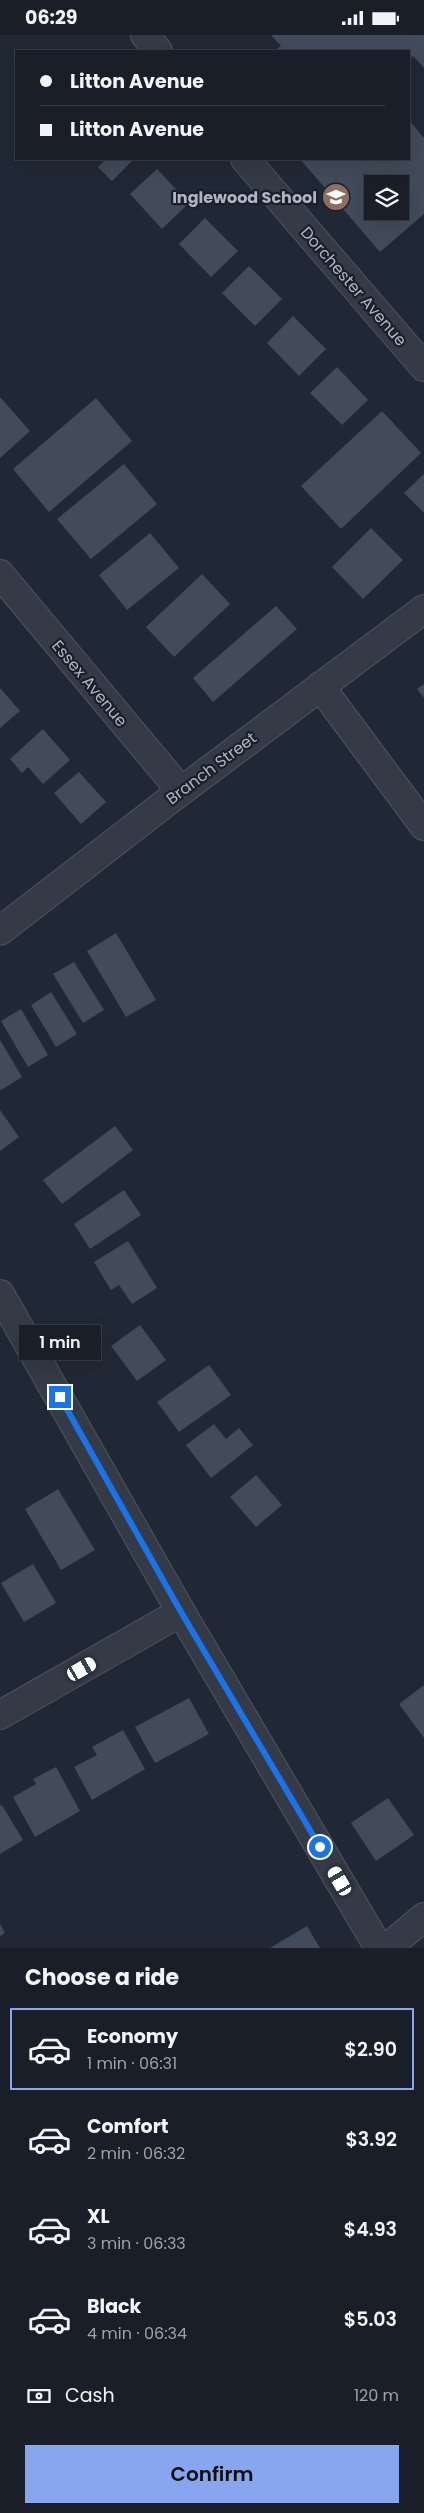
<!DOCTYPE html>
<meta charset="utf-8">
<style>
body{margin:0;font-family:Poppins,sans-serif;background:#262b34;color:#f1f3f6;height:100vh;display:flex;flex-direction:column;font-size:19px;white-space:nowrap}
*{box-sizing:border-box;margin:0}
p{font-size:16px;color:#9fa2a8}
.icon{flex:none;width:28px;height:28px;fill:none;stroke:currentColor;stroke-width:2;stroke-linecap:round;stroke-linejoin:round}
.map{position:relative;height:1913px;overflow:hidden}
.side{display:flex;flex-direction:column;background:#191e28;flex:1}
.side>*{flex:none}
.guide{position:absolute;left:15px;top:15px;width:395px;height:110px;border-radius:0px;box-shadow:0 5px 20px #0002,0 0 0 1px #373c45;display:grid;align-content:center;height:110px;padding:0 25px;background:#191e28}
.controls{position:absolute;left:364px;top:140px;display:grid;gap:10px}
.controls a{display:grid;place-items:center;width:45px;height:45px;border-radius:0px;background:#191e28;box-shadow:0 5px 20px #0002,0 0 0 1px #373c45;font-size:25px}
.end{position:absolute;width:22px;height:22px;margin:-11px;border:6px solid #1a73e8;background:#fff;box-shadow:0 0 0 2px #fff}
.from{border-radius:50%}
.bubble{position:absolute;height:35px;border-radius:0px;background:#191e28;box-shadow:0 5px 20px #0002,0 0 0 1px #373c45;font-size:16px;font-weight:600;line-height:35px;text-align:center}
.car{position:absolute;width:15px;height:30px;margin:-15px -8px;border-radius:6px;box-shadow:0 0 4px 1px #0007;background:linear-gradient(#fff 24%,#345 0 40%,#fff 0 76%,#345 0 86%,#fff 0)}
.guide b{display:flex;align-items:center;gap:18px;height:48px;font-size:19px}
.guide b+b{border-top:1px solid #373c45}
.guide i{width:12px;height:12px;background:#f1f3f6}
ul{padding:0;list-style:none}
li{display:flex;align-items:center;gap:15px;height:82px;margin:0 10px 8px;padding:0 15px;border:2px solid transparent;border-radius:0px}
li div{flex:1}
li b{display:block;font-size:19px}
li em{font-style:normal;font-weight:600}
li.current{border-color:#87a6ef}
li>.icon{width:45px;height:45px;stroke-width:1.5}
h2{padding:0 25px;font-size:22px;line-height:60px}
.pay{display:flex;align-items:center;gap:12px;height:55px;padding:0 25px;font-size:19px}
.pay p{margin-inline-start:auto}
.cta{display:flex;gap:10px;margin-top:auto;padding:10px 25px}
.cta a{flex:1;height:58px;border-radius:0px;background:#87a6ef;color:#111;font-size:20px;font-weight:600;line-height:58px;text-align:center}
.status{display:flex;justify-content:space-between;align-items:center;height:35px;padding:0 25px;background:#191e28;direction:ltr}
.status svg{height:14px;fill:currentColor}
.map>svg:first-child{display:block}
</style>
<div class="status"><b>06:29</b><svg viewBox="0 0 49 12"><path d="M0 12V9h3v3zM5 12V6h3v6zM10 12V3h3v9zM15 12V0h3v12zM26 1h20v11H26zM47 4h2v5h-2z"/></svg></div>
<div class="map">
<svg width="424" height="1913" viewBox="0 0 424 1913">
<rect width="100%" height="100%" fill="#212835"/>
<path fill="#424b5a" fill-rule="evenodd" d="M271 0H424V33L413 21 409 25V16H274L281 11Z
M409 85 424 103V179L380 217 300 124H409ZM372 149H400V176H372Z
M106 124H134L112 146 98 132Z
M157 134 189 168 162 194 130 159Z
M205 183 238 216 211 242 179 209Z
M249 231 282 264 255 291 222 258Z
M293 281 326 314 299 341 267 308Z
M337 332 368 365 342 390 310 358Z
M0 362 30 396 0 423Z
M96 363 132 406 49 477 13 434Z
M382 376 421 418 341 494 301 451Z
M124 429 157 469 91 524 57 484Z
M424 439V478L404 458Z
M371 493 403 525 363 564 332 532Z
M150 498 179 533 127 575 99 540Z
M202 539 230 569 174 622 146 592Z
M276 571 297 594 213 667 193 643Z
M424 649V663L417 654Z
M0 653 20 676 0 693Z
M43 694 70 725 43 749 28 732 22 738 10 724Z
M79 737 106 767 81 789 54 758Z
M116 898 156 965 126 982 87 916Z
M74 927 104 975 83 988 53 939Z
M51 957 77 999 56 1012 31 970Z
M21 974 48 1020 28 1032 1 986Z
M0 1005 22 1042 1 1055 0 1054Z
M0 1075 19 1102 0 1116Z
M115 1091 133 1115 62 1169 43 1145Z
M124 1155 141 1180 90 1214 74 1189Z
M128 1206 157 1253 132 1269 119 1250 111 1255 94 1227Z
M140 1290 166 1325 137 1346 111 1311Z
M209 1330 231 1360 179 1397 157 1367Z
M214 1389 226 1404 239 1393 253 1410 211 1443 186 1410Z
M256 1440 282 1470 256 1492 230 1462Z
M58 1454 95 1515 61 1535 25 1474Z
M33 1529 56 1568 24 1587 1 1548Z
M424 1650V1703L399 1669Z
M189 1663 209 1699 155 1728 135 1692Z
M123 1695 145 1734 92 1765 74 1732 97 1720 92 1712Z
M56 1732 80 1776 35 1802 13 1762 36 1749 33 1744Z
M388 1763 414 1800 376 1826 351 1788Z
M2 1770 23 1805 0 1819V1771Z
M0 1889 5 1898 0 1901Z
M307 1891 320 1913H270Z"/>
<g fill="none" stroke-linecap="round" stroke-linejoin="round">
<defs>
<path id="minor" d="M145 0 158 16
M245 124 424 332
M0 539 181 756
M320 651 424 791
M0 896 172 763 424 574
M0 1259 181 1577 379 1913
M0 1680 181 1577
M387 1913 424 1882"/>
</defs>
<use href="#minor" stroke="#4f5560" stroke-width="30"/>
<use href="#minor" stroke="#343a46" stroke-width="28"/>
</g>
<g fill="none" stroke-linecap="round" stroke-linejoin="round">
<path stroke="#1a73e8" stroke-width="6" d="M60 1362 181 1577 320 1812"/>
</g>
<defs>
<symbol id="school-disc" viewBox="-11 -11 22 22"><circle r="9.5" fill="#8d6e63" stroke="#1a1f2a"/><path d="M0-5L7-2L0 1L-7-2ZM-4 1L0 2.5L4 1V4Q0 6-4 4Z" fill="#fff"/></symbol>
</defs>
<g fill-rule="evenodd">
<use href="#school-disc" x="320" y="146" width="32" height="32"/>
</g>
<g text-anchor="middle" stroke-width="4.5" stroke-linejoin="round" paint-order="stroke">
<g font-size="16" font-weight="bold" fill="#afb5c2" stroke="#1a1f2a" text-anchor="end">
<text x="317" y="168">Inglewood School</text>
</g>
<g font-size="16" fill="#afb5c2" stroke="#1a1f2a">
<text transform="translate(354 251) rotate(49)" y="6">Dorchester Avenue</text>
<text transform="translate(90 648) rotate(50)" y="6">Essex Avenue</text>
<text transform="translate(211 733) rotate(-37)" y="6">Branch Street</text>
</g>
</g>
</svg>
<div class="controls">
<a><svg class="icon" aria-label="layers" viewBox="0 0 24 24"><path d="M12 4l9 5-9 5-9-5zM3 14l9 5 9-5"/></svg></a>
</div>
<i class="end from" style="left:320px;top:1812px"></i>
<i class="end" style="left:60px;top:1362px"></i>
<div class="bubble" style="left:19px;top:1290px;width:82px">1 min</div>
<i class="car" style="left:82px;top:1634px;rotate:60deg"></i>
<i class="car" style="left:340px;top:1846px;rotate:330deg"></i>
<div class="guide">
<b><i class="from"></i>Litton Avenue</b>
<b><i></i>Litton Avenue</b>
</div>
</div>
<section class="side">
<h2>Choose a ride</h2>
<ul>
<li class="current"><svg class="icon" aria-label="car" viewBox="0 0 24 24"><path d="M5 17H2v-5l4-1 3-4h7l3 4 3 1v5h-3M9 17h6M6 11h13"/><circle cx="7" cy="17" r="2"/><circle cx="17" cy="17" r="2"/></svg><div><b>Economy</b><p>1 min · 06:31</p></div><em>$2.90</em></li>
<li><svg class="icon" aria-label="car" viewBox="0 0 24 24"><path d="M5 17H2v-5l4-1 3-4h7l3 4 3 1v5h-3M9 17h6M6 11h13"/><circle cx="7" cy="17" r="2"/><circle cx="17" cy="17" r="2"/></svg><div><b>Comfort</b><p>2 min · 06:32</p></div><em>$3.92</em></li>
<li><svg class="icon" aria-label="car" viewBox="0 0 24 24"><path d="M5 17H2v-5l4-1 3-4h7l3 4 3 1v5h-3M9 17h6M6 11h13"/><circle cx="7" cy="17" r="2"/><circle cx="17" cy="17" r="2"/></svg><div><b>XL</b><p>3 min · 06:33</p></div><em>$4.93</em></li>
<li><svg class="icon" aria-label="car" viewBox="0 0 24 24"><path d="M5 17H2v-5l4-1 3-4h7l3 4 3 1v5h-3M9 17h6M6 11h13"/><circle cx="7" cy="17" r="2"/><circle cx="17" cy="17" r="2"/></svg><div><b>Black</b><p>4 min · 06:34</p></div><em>$5.03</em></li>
</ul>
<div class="pay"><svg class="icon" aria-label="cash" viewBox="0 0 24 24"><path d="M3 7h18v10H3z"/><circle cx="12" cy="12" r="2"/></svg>Cash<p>120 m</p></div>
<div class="cta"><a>Confirm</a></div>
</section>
